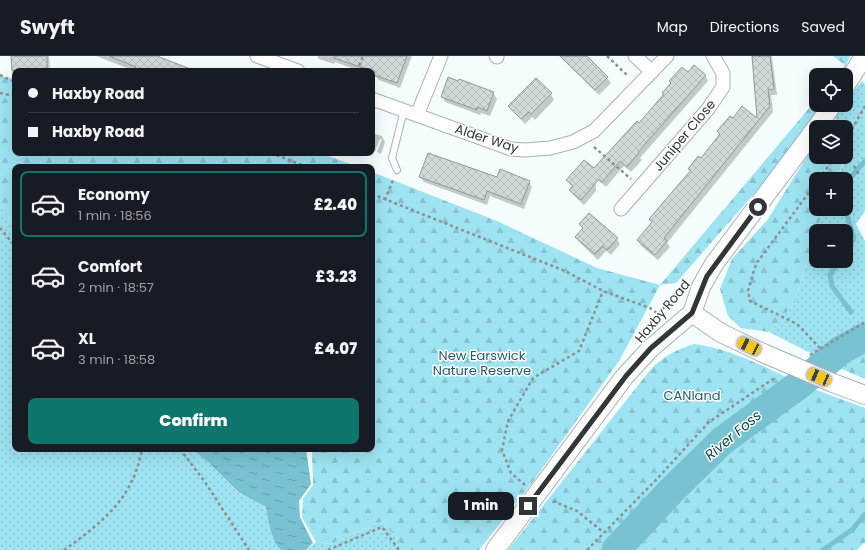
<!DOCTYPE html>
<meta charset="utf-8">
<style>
body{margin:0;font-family:Poppins,sans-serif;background:#20242c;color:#f1f3f6;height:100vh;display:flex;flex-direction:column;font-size:15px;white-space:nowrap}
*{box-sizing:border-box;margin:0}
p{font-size:13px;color:#9ea1a6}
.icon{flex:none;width:22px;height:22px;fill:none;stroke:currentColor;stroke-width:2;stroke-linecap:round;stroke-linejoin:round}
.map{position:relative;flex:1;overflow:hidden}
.side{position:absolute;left:12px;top:108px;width:363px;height:288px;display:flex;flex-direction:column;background:#171b24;border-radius:8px;box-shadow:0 4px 16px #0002}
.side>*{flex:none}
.top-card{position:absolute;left:12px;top:12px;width:363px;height:88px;border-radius:8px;box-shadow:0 4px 16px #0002;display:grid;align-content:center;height:88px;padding:0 16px;background:#171b24}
.fabs{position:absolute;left:809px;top:12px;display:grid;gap:8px}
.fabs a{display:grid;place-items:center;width:44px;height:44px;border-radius:8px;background:#171b24;box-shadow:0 4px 16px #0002;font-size:20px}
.end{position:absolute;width:18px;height:18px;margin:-9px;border:5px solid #333636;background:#fff;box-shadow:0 0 0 2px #fff}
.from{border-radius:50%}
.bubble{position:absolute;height:28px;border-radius:8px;background:#171b24;box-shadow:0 4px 16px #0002;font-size:13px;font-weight:800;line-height:28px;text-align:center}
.car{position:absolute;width:12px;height:24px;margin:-12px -6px;border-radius:5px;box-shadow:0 0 3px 1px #0007;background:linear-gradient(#f5c518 24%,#345 0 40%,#f5c518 0 76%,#345 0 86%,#f5c518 0)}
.top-card b{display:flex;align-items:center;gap:14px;height:38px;font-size:15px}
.top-card b+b{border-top:1px solid #363941}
.top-card i{width:10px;height:10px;background:#f1f3f6}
ul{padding:7px 0 0;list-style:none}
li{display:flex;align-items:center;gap:12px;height:66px;margin:0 8px 6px;padding:0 8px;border:2px solid transparent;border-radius:8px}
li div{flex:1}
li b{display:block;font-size:15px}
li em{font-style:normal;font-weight:800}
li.selected{border-color:#0f766e}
li>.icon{width:36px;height:36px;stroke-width:1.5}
.primary-button{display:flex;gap:8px;margin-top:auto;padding:8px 16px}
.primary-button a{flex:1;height:46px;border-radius:8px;background:#0f766e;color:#fff;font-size:16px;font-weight:800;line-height:46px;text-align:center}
header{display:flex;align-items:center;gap:24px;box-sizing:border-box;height:56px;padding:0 20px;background:#171b24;border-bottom:1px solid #363941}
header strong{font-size:19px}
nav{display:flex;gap:22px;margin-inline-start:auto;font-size:14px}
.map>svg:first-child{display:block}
</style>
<header>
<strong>Swyft</strong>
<nav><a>Map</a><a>Directions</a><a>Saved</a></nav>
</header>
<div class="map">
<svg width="865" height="494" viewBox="0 0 865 494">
<defs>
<pattern id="grass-dots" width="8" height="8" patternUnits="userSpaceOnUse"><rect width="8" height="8" fill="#9de3f1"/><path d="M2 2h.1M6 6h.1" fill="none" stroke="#88c3cf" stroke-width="1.8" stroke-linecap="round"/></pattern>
<pattern id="forest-firs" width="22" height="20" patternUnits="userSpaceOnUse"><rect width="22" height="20" fill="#9de3f1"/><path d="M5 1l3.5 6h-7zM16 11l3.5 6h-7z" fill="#88c3cf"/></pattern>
<pattern id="water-ripples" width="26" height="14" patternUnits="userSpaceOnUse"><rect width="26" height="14" fill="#78c2d1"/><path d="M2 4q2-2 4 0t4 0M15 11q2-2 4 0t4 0" fill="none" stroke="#639eaa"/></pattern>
<pattern id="building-cross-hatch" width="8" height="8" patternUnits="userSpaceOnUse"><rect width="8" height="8" fill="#d2d9db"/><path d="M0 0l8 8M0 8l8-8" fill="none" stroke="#b5bbbd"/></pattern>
</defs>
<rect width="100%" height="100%" fill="#f5fdff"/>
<path fill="url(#grass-dots)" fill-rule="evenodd" d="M862 25 865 28V155L856 168 865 185V301L844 314 769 276 795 247 815 177 825 153H846V123H837L846 101V71H839L834 59 842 49H846V45ZM816 175H846V205H816Z
M0 150 15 170V393H192L209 407 237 436 266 451C268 465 270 486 283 494H0Z
M383 465 405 494H307L316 486 330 488Z"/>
<path fill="url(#forest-firs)" d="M833 0H850L846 9 850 13 845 19H837L845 9Z
M0 20 15 23V97H320L359 111H15V170L0 150Z
M816 44V49H823L765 125 676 227 660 229 619 305 529 431 479 494H405L383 465 330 488 316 486 302 461 303 443 313 429 312 393H372V116L497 165 597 212 660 229Z
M816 86V101H845L837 123H816V153H825L815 177 795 247 769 276 741 272 728 260 720 233 732 203 768 163Z
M694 288C732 293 765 311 800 328L773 333 725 373 607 494H508L651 313C664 300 676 294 694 288Z
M865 301V323L844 314Z
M808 331 865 352V486L857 494H636L704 413 739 383Z"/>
<path fill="url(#water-ripples)" d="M192 393H306L311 428 299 445 300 461 313 487 306 494C299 494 290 494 283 494 272 491 267 461 266 451L238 436 209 407Z"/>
<path fill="#0003" d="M12 0H49L50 15H15V20L13 16Z
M96 0H155L195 15H135Z
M317 0H412L400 32 379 24 376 21 372 19V15H360L335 6 334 8 319 3Z
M559 0H586L607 22 611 27 599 39Z
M752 0H772L777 39H771L773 56 667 187 670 191 658 204 641 190 638 184 652 167 650 164 691 116 689 113 701 104 733 64H758Z
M688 18 705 19 708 25 640 102 642 104 631 116 624 110 606 131 596 123V135L584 149 574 140 571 135 573 132 567 124 593 115Z
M493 37 497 43 490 60 481 57 480 59 445 46 442 41Z
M551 38 554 44 535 64 532 61 525 68 509 51Z
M372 77 382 80 385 86 381 98 377 96 382 83H380L375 95 372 94Z
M358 97H366L365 99Z
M420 121 498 122 529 126 532 131 524 153 490 140 487 149 424 126Z
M580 168 617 183 620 188 611 199 606 195 598 204 580 187 576 182 583 174Z"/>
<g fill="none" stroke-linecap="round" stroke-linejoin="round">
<path stroke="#78c2d1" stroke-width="5" d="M846 137 851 121 865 105
M845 153 854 182 846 198
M839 205 830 219 832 230 851 256
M823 494 853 473 865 458"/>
<path stroke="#78c2d1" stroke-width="29" d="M616 494 672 434 722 385 800 328 841 294 865 281"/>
</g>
<path fill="url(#building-cross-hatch)" stroke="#91989a" d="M11 0H47V15H12Z
M109 0H157L193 14 135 15 136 11Z
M335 0H407L397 27 374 19 375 16 372 15 334 2Z
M560 0H587L608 21 595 34Z
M752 0H770L774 33 768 34 770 50 664 182 667 185 655 199 637 184 652 166 649 163 691 114 688 113 698 100 701 102 720 78 717 75 730 60 733 62 742 50 757 62Z
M694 9 706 19 638 96 639 97 627 111 620 105 602 126 599 123 581 144 569 134 573 130 566 124 584 104 594 112 637 65 639 67 664 38 662 37 671 27 669 25 682 11 688 16Z
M448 21 458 25 459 23 494 36 487 55 478 51 477 54 441 41Z
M536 22 552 37 531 58 529 56 521 63 508 50Z
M428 97 497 121 500 113 530 125 521 148 487 135 484 144 419 121Z
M589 157 618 182 607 194 603 190 595 198 575 181 583 172 579 168Z"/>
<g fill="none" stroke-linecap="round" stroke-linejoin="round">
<defs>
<path id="lane" d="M397 114 392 102 404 54"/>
<path id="street" d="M257 0 298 15
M496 0 497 1
M635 0 652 16
M372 43 511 93 525 94 550 92 573 86 594 75 667 0
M417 59 441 0
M621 153 708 53 723 31V17L713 0"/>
<path id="secondary" d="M846 29 864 0
M817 71 832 49
M692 257 721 277 763 297
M833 327 865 339
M495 494 625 320 651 292 692 257 701 231 714 208 816 72"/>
</defs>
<use href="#lane" stroke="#a9b1b2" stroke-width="8"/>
<use href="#street" stroke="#a9b1b2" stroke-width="15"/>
<use href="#secondary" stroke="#a9b1b2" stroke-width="20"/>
<path stroke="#8b9091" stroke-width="2.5" stroke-dasharray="3 3" stroke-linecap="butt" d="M607 0 628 20
M357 15 363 0
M0 19 15 26
M0 37 15 40
M846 84 865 50
M594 91 631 123
M271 97 307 111
M854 110 859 119
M819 123 835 101
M816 127 756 208 748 235 750 245 797 268 820 292
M372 138 565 215 603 235 650 252 662 261
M385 144 393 124
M0 172 15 190
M647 272 683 228
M810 299 865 266
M180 393 205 426 249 494
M525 429 511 417 502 394 508 365 533 322 579 295 603 235
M553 445 577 455 603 476
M64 494C103 466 133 443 142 393
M328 494 382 471 399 494
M587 494 657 423 709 366 776 321"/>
<use href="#lane" stroke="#fff" stroke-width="6"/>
<use href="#street" stroke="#fff" stroke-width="13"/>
<use href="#secondary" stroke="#fff" stroke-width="18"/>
<defs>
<path id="secondary-bridge" d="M763 297 833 327"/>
</defs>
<use href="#secondary-bridge" stroke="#a9b1b2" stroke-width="20" stroke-linecap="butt"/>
<use href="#secondary-bridge" stroke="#fff" stroke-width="18"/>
</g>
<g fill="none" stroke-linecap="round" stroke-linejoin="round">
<path stroke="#333636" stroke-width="5" d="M528 450 626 320 651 292 692 257 707 220 758 151"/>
</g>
<g text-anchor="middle" stroke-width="3" stroke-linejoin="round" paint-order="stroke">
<g font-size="13" fill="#333636" stroke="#fff">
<text transform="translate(684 79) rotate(-50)" y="5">Juniper Close</text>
<text transform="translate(487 82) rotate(18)" y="5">Alder Way</text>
<text transform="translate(662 255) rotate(-50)" y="5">Haxby Road</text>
</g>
<g font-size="13" fill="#1f5d68" stroke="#fff">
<text x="482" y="304">New Earswick<tspan x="482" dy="15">Nature Reserve</tspan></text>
<text x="692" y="344">CANland</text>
</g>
<g font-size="14" font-style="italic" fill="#024a54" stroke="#fff">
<text transform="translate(733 379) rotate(-40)" y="5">River Foss</text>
</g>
</g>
</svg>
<div class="fabs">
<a><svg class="icon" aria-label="locate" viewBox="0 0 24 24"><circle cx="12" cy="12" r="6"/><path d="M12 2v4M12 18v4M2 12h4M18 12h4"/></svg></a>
<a><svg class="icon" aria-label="layers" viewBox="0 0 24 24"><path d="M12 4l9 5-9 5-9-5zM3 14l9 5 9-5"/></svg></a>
<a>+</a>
<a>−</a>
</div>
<i class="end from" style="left:758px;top:151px"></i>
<i class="end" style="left:528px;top:450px"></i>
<div class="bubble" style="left:448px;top:436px;width:66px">1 min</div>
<i class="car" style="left:749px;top:290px;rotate:296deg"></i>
<i class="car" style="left:819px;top:321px;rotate:293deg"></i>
<div class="top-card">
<b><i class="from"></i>Haxby Road</b>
<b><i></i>Haxby Road</b>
</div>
<section class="side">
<ul>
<li class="selected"><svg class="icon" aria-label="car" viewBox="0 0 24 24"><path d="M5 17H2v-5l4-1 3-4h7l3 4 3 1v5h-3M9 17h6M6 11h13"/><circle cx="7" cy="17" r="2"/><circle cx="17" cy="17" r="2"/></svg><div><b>Economy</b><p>1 min · 18:56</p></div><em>£2.40</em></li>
<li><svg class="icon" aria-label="car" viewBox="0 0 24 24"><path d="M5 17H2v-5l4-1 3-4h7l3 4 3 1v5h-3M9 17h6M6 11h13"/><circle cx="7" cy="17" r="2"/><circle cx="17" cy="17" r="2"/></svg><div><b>Comfort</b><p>2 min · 18:57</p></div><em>£3.23</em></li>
<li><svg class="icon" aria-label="car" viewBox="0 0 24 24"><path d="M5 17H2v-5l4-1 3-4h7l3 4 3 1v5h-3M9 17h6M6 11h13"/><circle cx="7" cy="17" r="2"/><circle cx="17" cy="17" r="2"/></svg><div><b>XL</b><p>3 min · 18:58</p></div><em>£4.07</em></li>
</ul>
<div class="primary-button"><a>Confirm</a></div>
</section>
</div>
